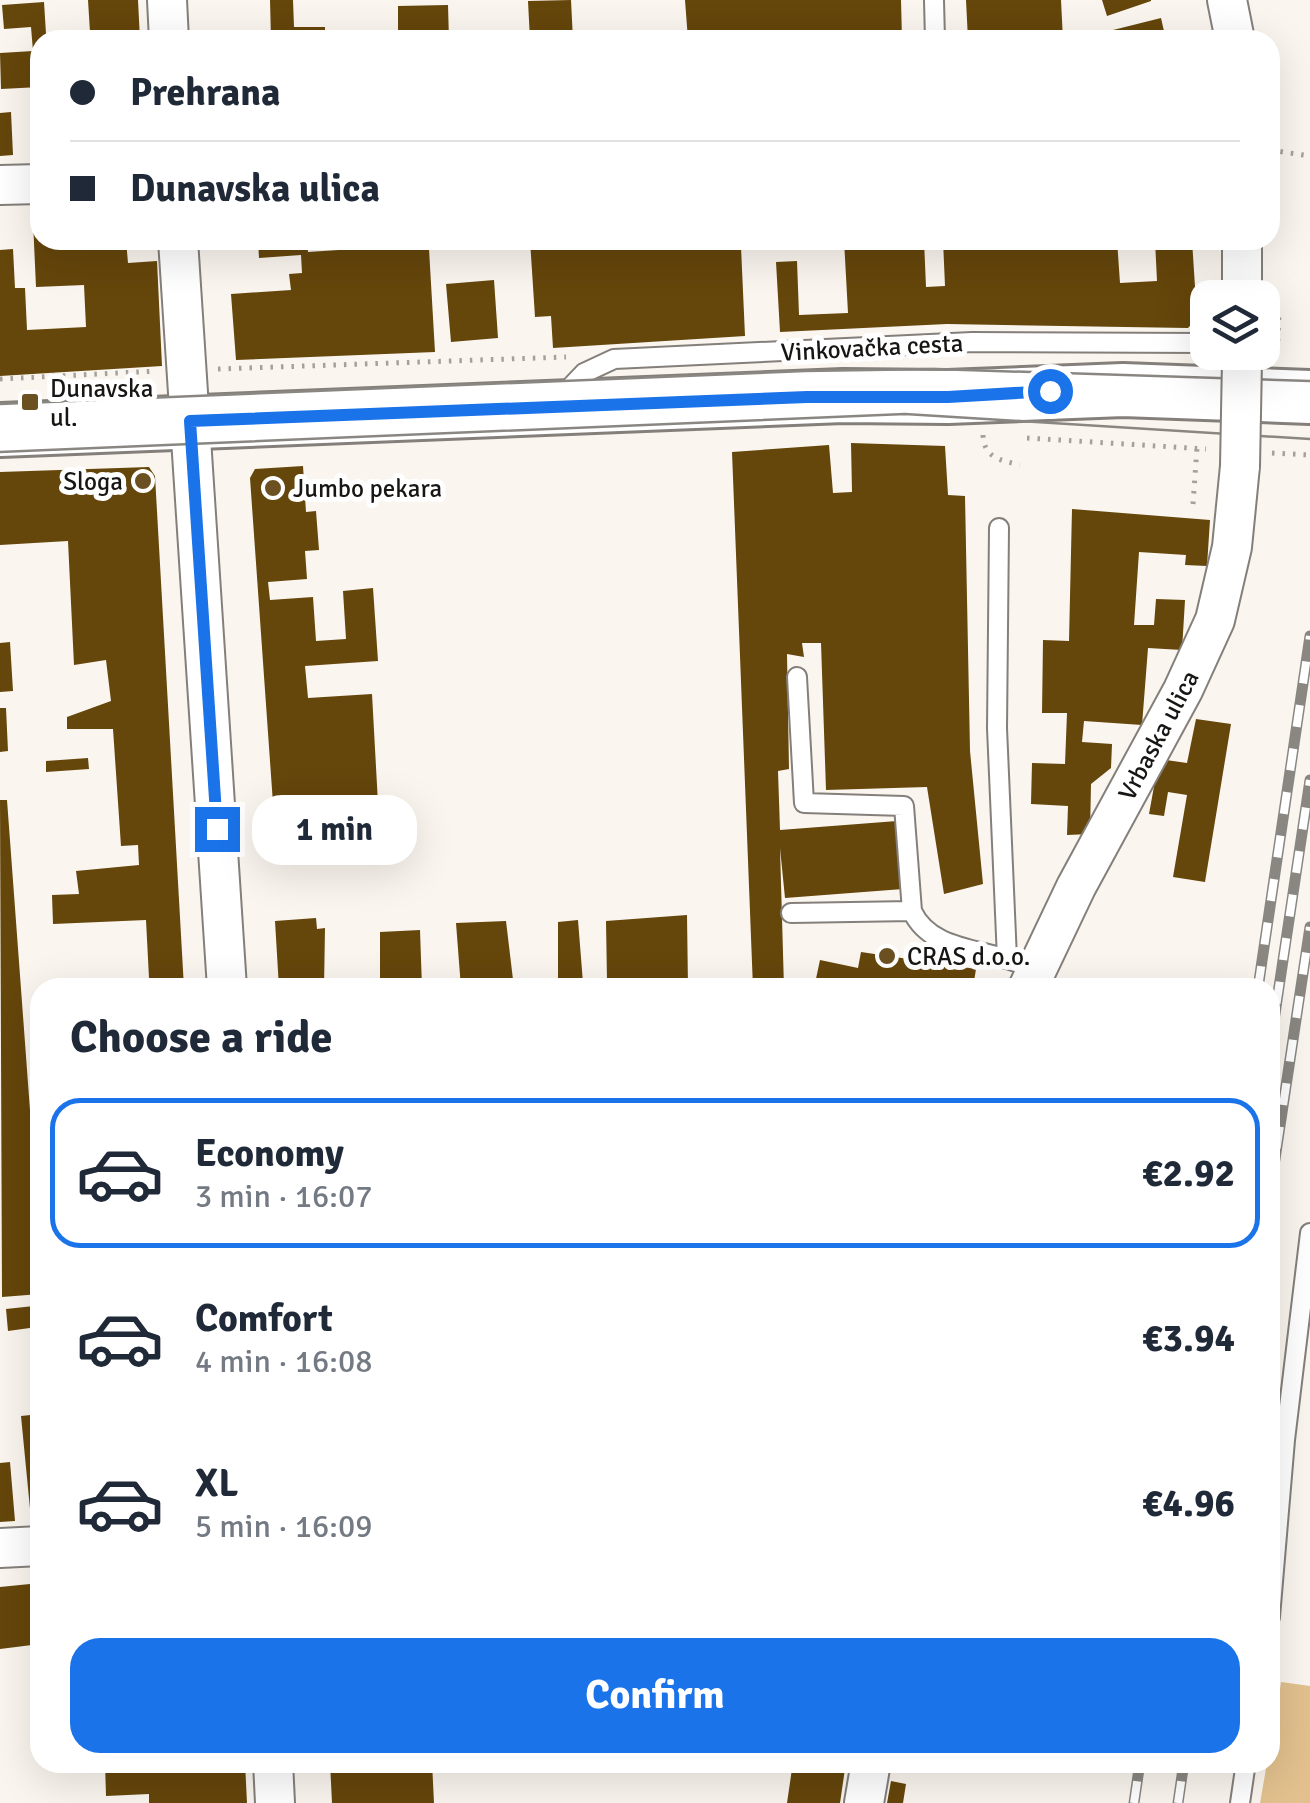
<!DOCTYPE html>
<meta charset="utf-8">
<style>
body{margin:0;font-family:Signika,sans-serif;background:#f2f2f3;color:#1f2937;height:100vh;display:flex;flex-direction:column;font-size:38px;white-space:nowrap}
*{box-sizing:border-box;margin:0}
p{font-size:32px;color:#747a83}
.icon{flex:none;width:55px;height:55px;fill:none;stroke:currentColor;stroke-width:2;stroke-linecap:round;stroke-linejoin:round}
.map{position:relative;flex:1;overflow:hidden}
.panel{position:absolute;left:30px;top:978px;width:1250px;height:795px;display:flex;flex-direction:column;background:#fff;border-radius:30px;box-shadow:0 10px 40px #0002}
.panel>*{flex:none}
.top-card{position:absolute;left:30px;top:30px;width:1250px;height:220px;border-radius:30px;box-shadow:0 10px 40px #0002;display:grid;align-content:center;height:220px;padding:0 40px;background:#fff}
.tools{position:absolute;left:1190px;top:280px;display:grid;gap:20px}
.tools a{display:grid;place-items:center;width:90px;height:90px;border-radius:20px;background:#fff;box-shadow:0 10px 40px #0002;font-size:50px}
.end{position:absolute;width:45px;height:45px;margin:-22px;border:12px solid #1a73e8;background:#fff;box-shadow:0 0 0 5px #fff}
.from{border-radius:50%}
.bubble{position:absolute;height:70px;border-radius:30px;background:#fff;box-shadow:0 10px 40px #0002;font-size:32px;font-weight:700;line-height:70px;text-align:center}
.top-card b{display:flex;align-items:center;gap:35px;height:95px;font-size:38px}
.top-card b+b{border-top:2px solid #e0e1e3}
.top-card i{width:25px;height:25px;background:#1f2937}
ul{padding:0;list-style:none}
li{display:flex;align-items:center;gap:30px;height:150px;margin:0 20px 15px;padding:0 20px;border:5px solid transparent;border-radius:30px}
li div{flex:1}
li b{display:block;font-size:38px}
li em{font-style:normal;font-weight:700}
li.active{border-color:#1a73e8}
li>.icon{width:90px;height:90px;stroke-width:1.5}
h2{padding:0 40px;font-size:45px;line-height:120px}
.action{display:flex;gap:20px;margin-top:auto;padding:20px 40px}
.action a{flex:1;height:115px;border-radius:30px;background:#1a73e8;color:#fff;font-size:40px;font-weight:700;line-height:115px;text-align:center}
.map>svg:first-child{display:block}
</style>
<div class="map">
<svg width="1310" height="1803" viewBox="0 0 1310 1803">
<rect width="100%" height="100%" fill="#faf5ee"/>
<path fill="#e2c18e" d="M1281 1682 1310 1686V1803H1260L1267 1763 1270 1762Z"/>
<path fill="#65460b" d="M88 0H138L140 40H40V87L1 89 0 53 33 51 31 27 4 29 2 5 44 2 46 34 90 32Z
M270 0H293L294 27H325V40H271Z
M571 0 573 40H530L528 1Z
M685 0H901L902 40H688Z
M966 0H1061L1063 40H968Z
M1102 0H1151V1L1107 16Z
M448 5 449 40H398V6Z
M1161 18 1166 40H1111L1109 31Z
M11 112 13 155 0 156V113Z
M33 221H40V240H126L128 263 157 261 162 366 0 376V250L13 249 15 288H25L27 330 86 327 84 285 36 287Z
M258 240H307L308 252 369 248 368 240H470V246L429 249 435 352 236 360 231 294 291 290 289 274 302 273 301 255 259 258Z
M530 240H688V250L700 247 699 240H726L727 245 741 247 745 336 553 348 551 316 535 317Z
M844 240H924L926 287 945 286 943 240H1117L1120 283 1157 281 1155 240H1192L1197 318 1188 328 947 324 780 332 776 262 797 261 799 315 848 313Z
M494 280 498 338 451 342 446 284Z
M851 443 945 446 948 495 965 496 970 751 983 884 944 894 927 787 826 790 821 643H802L804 657 787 654 789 769 778 771 780 830 897 821 903 889 785 898 780 848 784 988H753L732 452 829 445 833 493 852 492Z
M303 466 306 512 316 511 319 550 305 551 307 579 268 582 270 600 313 597 316 641 346 639 343 591 373 588 378 661 305 666 308 698 372 694 380 840 276 846 250 478 255 469Z
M149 467 155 476 184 988H83V985L149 978 146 920 53 924 52 895 79 894 76 871 139 865 138 845 121 846 113 729H67V717L111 701 106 660 74 665 68 541 0 545V472Z
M1072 509 1210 520 1207 566 1185 565 1186 555 1139 552 1134 625H1154L1156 599 1185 600 1182 650 1148 648 1142 725 1084 721 1082 742 1112 744 1111 768 1091 784 1090 834 1067 835 1068 806 1031 804 1032 763 1065 764 1067 713H1042L1043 640 1069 641Z
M10 642 13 691 0 692V643Z
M0 708H6L8 751 0 752Z
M1196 719 1231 724 1205 882 1173 877 1187 795 1168 792 1164 816 1149 814 1159 759 1187 763Z
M88 758 89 769 46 772V761Z
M0 800H7L40 1245V1294L2 1297Z
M687 915 688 988H550L558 984V922L578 920 583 983 607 981 606 921Z
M316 918 317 929 325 928 324 988H279L275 921Z
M506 921 514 988H461L456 923Z
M420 930 422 988H380V932Z
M861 952 976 969 973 988H814L820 960 858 968Z
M34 1306 37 1327 8 1331 6 1309Z
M40 1414V1518L31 1519 21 1416Z
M10 1462 15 1521 0 1522V1463Z
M40 1583V1644L0 1649V1587Z
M105 1762H245L247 1803H149V1794L106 1796Z
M330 1762H432L434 1803H332Z
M793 1762H846L840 1803H787Z
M891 1781 906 1784 903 1803H887Z"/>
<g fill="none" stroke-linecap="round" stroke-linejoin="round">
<defs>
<path id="lane" d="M934 0 935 40
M562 396 584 373 614 359 972 342 1208 343
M999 528 997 728 1007 959
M797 677 804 803 904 806 912 911
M791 913 912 911C930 950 979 948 1016 962
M1270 1617 1285 1440 1310 1233
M1240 1803 1246 1762"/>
<path id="street" d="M167 0 169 40
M1227 0 1235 40
M0 185 40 184
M178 240 227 988
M1242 240V298
M1028 988 1076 887 1183 690 1215 620 1232 547 1240 466
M0 1548 40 1546
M273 1762 275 1803
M864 1803 871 1762"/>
<path id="secondary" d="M0 430 843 396 948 397 1123 390 1310 397"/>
</defs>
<use href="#lane" stroke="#847f7a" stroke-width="22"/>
<use href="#street" stroke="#847f7a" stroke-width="42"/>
<use href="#secondary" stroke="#847f7a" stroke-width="58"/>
<path stroke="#a4a19c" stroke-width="5" stroke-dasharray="2.5 8" stroke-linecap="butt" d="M1270 150 1310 156
M1272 313 1279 314 1277 356
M218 369 566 357
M0 379 157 371
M983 435C984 458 1000 460 1020 465
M1027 438 1206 449
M1272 453 1310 455
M1193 504 1197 448"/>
<use href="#lane" stroke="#fff" stroke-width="18"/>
<use href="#street" stroke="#fff" stroke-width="38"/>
<use href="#secondary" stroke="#fff" stroke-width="52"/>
<path stroke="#8a8783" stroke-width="2.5" d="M0 404 805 371 934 369 1310 381
M0 452 905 414 1310 439"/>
<defs>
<path id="rail" d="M1258 988 1310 636
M1270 1047 1310 780
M1270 1192 1310 927
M1134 1803 1140 1762
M1178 1803 1184 1762"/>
</defs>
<use href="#rail" stroke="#8a8783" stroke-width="11"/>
<use href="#rail" stroke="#fff" stroke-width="8" stroke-dasharray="22" stroke-linecap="butt"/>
<defs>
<path id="street-bridge" d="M1240 466 1242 360"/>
</defs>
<use href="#street-bridge" stroke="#847f7a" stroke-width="42" stroke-linecap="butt"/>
<use href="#street-bridge" stroke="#fff" stroke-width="38"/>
</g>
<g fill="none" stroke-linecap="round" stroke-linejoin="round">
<path stroke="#1a73e8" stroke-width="12" d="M217 829 190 421 807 397H948L1050 391"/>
</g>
<g fill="#6b5022" stroke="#fff" stroke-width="4">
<rect x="20" y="392" width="20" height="20" rx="5"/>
<circle cx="143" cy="481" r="10"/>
<circle cx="273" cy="488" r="10"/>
<circle cx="887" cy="956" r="10"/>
</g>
<g text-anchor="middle" stroke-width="10" stroke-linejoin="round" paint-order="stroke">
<g font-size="25" fill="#171614" stroke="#fff">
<text transform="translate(872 347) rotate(-3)" y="9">Vinkovačka cesta</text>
<text transform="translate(1158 735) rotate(-62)" y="9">Vrbaska ulica</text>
</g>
<g font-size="25" fill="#171614" stroke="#fff" text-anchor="start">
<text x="50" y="397">Dunavska<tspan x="50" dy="29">ul.</tspan></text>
<text x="123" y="490" text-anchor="end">Sloga</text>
<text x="293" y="497">Jumbo pekara</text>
<text x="907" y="965">CRAS d.o.o.</text>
</g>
</g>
</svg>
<div class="tools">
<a><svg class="icon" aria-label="layers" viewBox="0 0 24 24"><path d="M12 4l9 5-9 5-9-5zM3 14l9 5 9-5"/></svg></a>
</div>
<i class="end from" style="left:1050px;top:391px"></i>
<i class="end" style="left:217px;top:829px"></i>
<div class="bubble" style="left:252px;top:795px;width:165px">1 min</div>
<div class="top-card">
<b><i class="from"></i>Prehrana</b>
<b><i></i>Dunavska ulica</b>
</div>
<section class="panel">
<h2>Choose a ride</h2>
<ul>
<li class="active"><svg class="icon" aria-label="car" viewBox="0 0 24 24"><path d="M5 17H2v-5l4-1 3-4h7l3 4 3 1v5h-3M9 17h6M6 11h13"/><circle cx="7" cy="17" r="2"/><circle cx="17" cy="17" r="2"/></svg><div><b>Economy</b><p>3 min · 16:07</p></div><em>€2.92</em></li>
<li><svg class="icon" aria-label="car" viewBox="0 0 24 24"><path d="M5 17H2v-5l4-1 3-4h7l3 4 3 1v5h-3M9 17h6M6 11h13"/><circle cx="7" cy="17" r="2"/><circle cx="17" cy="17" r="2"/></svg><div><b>Comfort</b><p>4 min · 16:08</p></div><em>€3.94</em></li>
<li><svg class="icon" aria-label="car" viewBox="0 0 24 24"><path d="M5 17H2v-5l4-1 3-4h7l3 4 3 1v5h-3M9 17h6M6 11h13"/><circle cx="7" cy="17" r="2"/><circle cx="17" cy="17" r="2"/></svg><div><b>XL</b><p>5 min · 16:09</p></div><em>€4.96</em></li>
</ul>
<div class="action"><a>Confirm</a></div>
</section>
</div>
